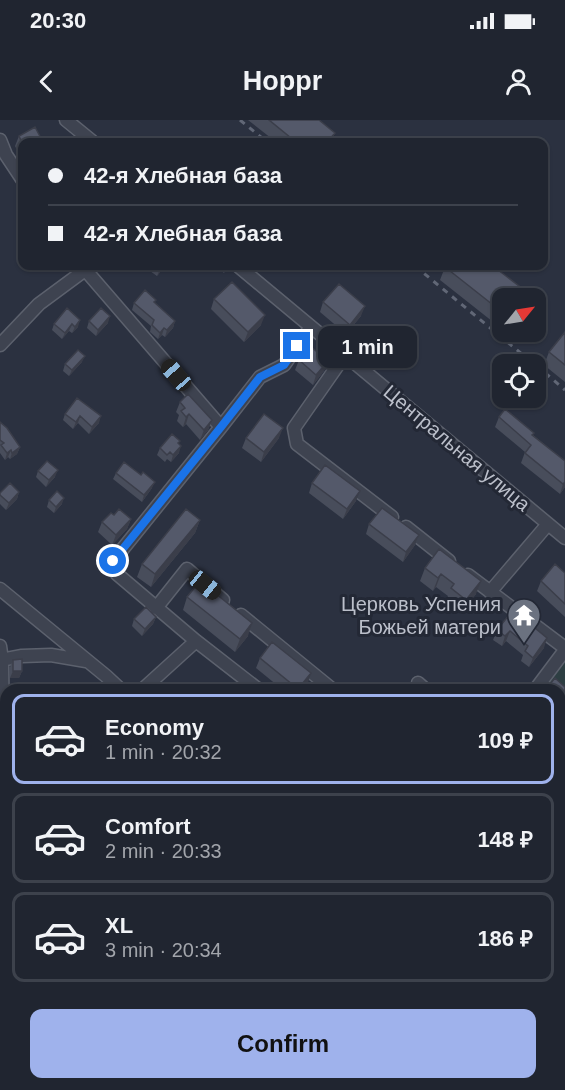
<!DOCTYPE html>
<meta charset="utf-8">
<style>
body{margin:0;font-family:Helvetica,sans-serif;background:#282d38;color:#f1f3f6;height:100vh;display:flex;flex-direction:column;font-size:22px;white-space:nowrap}
*{box-sizing:border-box;margin:0}
p{font-size:20px;color:#a2a5ab}
.icon{flex:none;width:33px;height:33px;fill:none;stroke:currentColor;stroke-width:2;stroke-linecap:round;stroke-linejoin:round}
.map{position:relative;flex:1;overflow:hidden}
.drawer{position:absolute;left:0px;top:564px;width:566px;height:406px;display:flex;flex-direction:column;background:#202530;border-radius:18px 18px 0 0;box-shadow:0 2px 4px #0004,0 0 0 2px #3d424c}
.drawer>*{flex:none}
.guide{position:absolute;left:18px;top:18px;width:530px;height:132px;border-radius:12px;box-shadow:0 2px 4px #0004,0 0 0 2px #3d424c;display:grid;align-content:center;height:132px;padding:0 30px;background:#202530}
.needle{width:39px;rotate:60deg}
.tools{position:absolute;left:492px;top:168px;display:grid;gap:12px}
.tools a{display:grid;place-items:center;width:54px;height:54px;border-radius:12px;background:#202530;box-shadow:0 2px 4px #0004,0 0 0 2px #3d424c;font-size:30px}
.end{position:absolute;width:27px;height:27px;margin:-14px;border:8px solid #1a73e8;background:#fff;box-shadow:0 0 0 3px #fff}
.from{border-radius:50%}
.bubble{position:absolute;height:42px;border-radius:12px;background:#202530;box-shadow:0 2px 4px #0004,0 0 0 2px #3d424c;font-size:20px;font-weight:700;line-height:42px;text-align:center}
.car{position:absolute;width:18px;height:36px;margin:-18px -9px;border-radius:8px;box-shadow:0 0 4px 2px #0007;background:linear-gradient(#222 24%,#8ab4d8 0 40%,#222 0 76%,#8ab4d8 0 86%,#222 0)}
.guide b{display:flex;align-items:center;gap:21px;height:57px;font-size:22px}
.guide b+b{border-top:2px solid #3d424c}
.guide i{width:15px;height:15px;background:#f1f3f6}
ul{padding:10px 0 0;list-style:none}
li{display:flex;align-items:center;gap:18px;height:90px;margin:0 12px 9px;padding:0 18px;border:3px solid #3d424c;border-radius:12px}
li div{flex:1}
li b{display:block;font-size:22px}
li em{font-style:normal;font-weight:700}
li.active{border-color:#9fb2ec}
li>.icon{width:54px;height:54px;stroke-width:1.5}
.cta{display:flex;gap:12px;margin-top:auto;padding:12px 30px}
.cta a{flex:1;height:69px;border-radius:12px;background:#9fb2ec;color:#111;font-size:24px;font-weight:700;line-height:69px;text-align:center}
.status{display:flex;justify-content:space-between;align-items:center;height:42px;padding:0 30px;background:#202530;direction:ltr}
.status svg{height:16px;fill:currentColor}
header{display:flex;justify-content:space-between;align-items:center;height:78px;padding:0 30px;background:#202530;font-size:27px;font-weight:700}
.map>svg:first-child{display:block}
</style>
<div class="status"><b>20:30</b><svg viewBox="0 0 49 12"><path d="M0 12V9h3v3zM5 12V6h3v6zM10 12V3h3v9zM15 12V0h3v12zM26 1h20v11H26zM47 4h2v5h-2z"/></svg></div>
<header><svg class="icon" aria-label="back" viewBox="0 0 24 24"><path d="M15 5l-7 7 7 7"/></svg>Hoppr<svg class="icon" aria-label="person" viewBox="0 0 24 24"><circle cx="12" cy="8" r="4"/><path d="M4 21q1-7 8-7t8 7"/></svg></header>
<div class="map">
<svg width="565" height="970" viewBox="0 0 565 970">
<rect width="100%" height="100%" fill="#2b3140"/>
<path fill="#2d3e42" d="M565 542V894L560 889V570H542Z"/>
<g fill="none" stroke-linecap="round" stroke-linejoin="round">
<defs>
<path id="minor" d="M66 0 93 22
M0 20 6 35 22 59
M82 146 221 307
M238 146 565 418
M0 225 39 184 85 150
M345 235 294 308 297 324 392 397
M406 407 449 441
M468 455 565 528
M0 469 106 556 121 570
M490 472 548 404
M156 488 187 449 223 480
M241 495 333 570
M0 526 2 540 3 614
M0 540 22 536 51 535 86 541
M418 563 426 570
M142 570 196 521
M259 570 196 521 117 454 113 441 221 307 260 257 284 245 311 207
M535 570 565 530
M0 703H6
M0 864H6
M560 895 565 900
M120 964V970
M347 970V964"/>
</defs>
<use href="#minor" stroke="#5c616d" stroke-width="15"/>
<use href="#minor" stroke="#3e4350" stroke-width="12"/>
<path stroke="#616776" stroke-width="3" stroke-dasharray="6 6" stroke-linecap="butt" d="M240 0 267 22
M415 146 534 244
M536 245 565 270"/>
</g>
<path fill="#484d5b" d="M248 0H319L335 13 331 22H276Z
M19 16 22 22V40L15 26Z
M152 146H165L157 156 150 151Z
M215 146H229L224 153Z
M445 147 532 176 531 178H502V209L440 160Z
M214 179 261 205 244 222 211 189Z
M323 182 361 196 346 214 320 192Z
M134 183H155L175 201 173 208 165 217 162 215 158 219 150 212 151 206 132 190Z
M67 188 78 207 72 213 69 211 62 219 52 210 54 204Z
M89 201 108 203 96 216 87 208Z
M565 212V262L544 245 549 232Z
M299 240 328 241 324 251 313 265 295 250Z
M82 242 69 256 63 251 65 244Z
M77 278 99 303 89 314 78 303 73 309 63 300 65 294Z
M180 282 212 300 208 310 200 320 186 304 183 307 177 301 179 295 176 292Z
M499 297 533 315 565 341V367L560 374 521 343 525 332 495 307Z
M0 302 20 327 17 334 10 339 8 337 5 340 0 333Z
M246 318H279L261 342 242 328Z
M179 324V333L171 342 167 339 165 342 157 335 160 328Z
M38 351 55 357 46 367 36 357Z
M116 353 152 368 142 382 113 359Z
M312 363 356 381 343 399 309 373Z
M19 372 17 379 6 390 0 384V373Z
M49 380 62 384 54 393 47 387Z
M114 395 131 399 127 409 112 425 98 412 102 402Z
M200 400 195 413 151 467 137 457 142 444Z
M369 404 419 415 415 425 403 442 366 414Z
M439 429 476 474 461 493 446 481 448 476 436 467 433 471 420 461 425 448Z
M565 453V497L537 471 541 461Z
M187 477 248 516 235 532 183 490Z
M513 490 544 528 529 547 521 541 523 535 506 521 502 526 493 520 497 510Z
M156 497 153 504 142 516 132 506 134 499Z
M260 538 308 563 302 570H283L256 548Z
M13 540 22 551 19 558H10V547Z
M4 618 6 640H1L2 625Z
M5 740H6V771H0L1 749Z
M15 964H34V970H15Z
M141 964H163L162 970H141Z"/>
<path fill="#3b3e4a" d="M335 13 331 22H327Z
M162 146H165L157 156 160 149Z
M365 186 361 196 346 214 350 205Z
M265 195 261 205 244 222 248 212Z
M110 196 108 203 96 216 98 210Z
M80 200 78 207 72 213 75 207Z
M175 201 173 208 165 217 167 210Z
M72 204 69 211 62 219 65 213Z
M164 208 162 215 158 219 160 213Z
M85 236 82 242 69 256 72 250Z
M328 241 324 251 313 265 316 255Z
M189 294 186 304 183 307 186 297Z
M80 296 78 303 73 309 76 302Z
M101 296 99 303 89 314 92 307Z
M212 300 208 310 200 320 204 310Z
M283 308 279 318 261 342 264 332Z
M181 326 179 333 171 342 173 335Z
M20 327 17 334 10 339 12 333Z
M11 330 8 337 5 340 7 333Z
M58 350 55 357 46 367 49 360Z
M155 362 152 368 142 382 144 375Z
M565 362V367L560 374 563 364Z
M360 371 356 381 343 399 347 389Z
M19 372 17 379 6 390 9 383Z
M64 378 62 384 54 393 56 387Z
M131 399 127 409 112 425 116 415Z
M200 400 195 413 151 467 155 454Z
M419 415 415 425 403 442 406 432Z
M441 454 436 467 433 471 438 458Z
M481 461 476 474 461 493 466 480Z
M156 497 153 504 142 516 145 509Z
M252 503 248 516 235 532 240 519Z
M510 511 506 521 502 526 505 516Z
M547 518 544 528 529 547 533 538Z
M13 551H22L19 558H10Z
M311 553 308 563 302 570H298Z
M565 571 564 575 560 581V577Z
M4 634H6V640H1Z
M0 762H6V771H0Z
M358 964H375V966L358 965Z
M163 967 162 970H143L144 969Z"/>
<path fill="#54596a" stroke="#3b3e4a" stroke-width="1.5" d="M269 0H319L335 13 327 22H296Z
M35 7 43 22 22 23 19 16Z
M155 146H162L160 149Z
M220 146H229L225 150Z
M446 146H493L532 176 530 178H502V192L445 147Z
M232 162 265 195 248 212 214 179Z
M339 164 365 186 350 205 323 182Z
M145 170 156 180 154 182 175 201 167 210 164 208 160 213 152 205 154 200 134 183Z
M67 188 80 200 75 207 72 204 65 213 54 204Z
M101 188 110 196 98 210 89 201Z
M565 212V245L549 232Z
M310 226 328 241 316 255 299 240Z
M78 230 85 236 72 250 65 244Z
M188 274 212 300 204 310 189 294 186 297 181 291 185 288 180 282Z
M77 278 101 296 92 307 80 296 76 302 65 294Z
M505 289 534 313 532 315 565 341V362L563 364 525 333 531 325 499 297Z
M264 294 283 308 264 332 246 318Z
M0 302 7 308 20 327 12 333 11 330 7 333 1 325 4 323 0 320Z
M172 314 180 321 178 323 181 326 173 335 170 332 167 335 160 328Z
M47 341 58 350 49 360 38 351Z
M124 342 141 355 143 352 155 362 144 375 116 353Z
M325 345 360 371 347 389 312 363Z
M10 363 19 372 9 383 0 375V373Z
M57 371 64 378 56 387 49 380Z
M382 388 419 415 406 432 369 404Z
M119 389 131 399 116 415 102 402 111 393 114 395Z
M186 389 200 400 155 454 142 444Z
M439 429 481 461 466 480 451 468 454 464 441 454 438 458 425 448Z
M555 444 565 453V484L541 461Z
M200 461 252 503 240 519 187 477Z
M146 487 156 497 145 509 134 499Z
M513 490 547 518 533 538 525 531 528 526 510 511 505 516 497 510Z
M272 522 311 553 298 569 260 538Z
M22 539V551H13V540Z
M555 558 565 567V571L560 577V570H545Z
M4 618H6V634H4Z
M5 740H6V762H0V754H5Z
M18 964H34V970H18Z
M144 964H163V967L144 969Z"/>
<g fill="none" stroke-linecap="round" stroke-linejoin="round">
<path stroke="#1a73e8" stroke-width="8" d="M113 441 221 307 260 257 284 245 297 226"/>
</g>
<defs>
<symbol id="temple-pin" viewBox="-11 -11 22 30"><path d="M0 17L-7.5 6A9.5 9.5 0 1 1 7.5 6Z" fill="#6b7280" stroke="#232835"/><path d="M0-6L5-2H3V0L6.5 2.5H4V6H1.5V3h-3V6H-4V2.5H-6.5L-3 0V-2H-5Z" fill="#fff"/></symbol>
</defs>
<g fill-rule="evenodd">
<use href="#temple-pin" x="505" y="476" width="38" height="52"/>
</g>
<g text-anchor="middle" stroke-width="6" stroke-linejoin="round" paint-order="stroke">
<g font-size="20" fill="#bbbfca" stroke="#232835">
<text transform="translate(457 328) rotate(40)" y="7">Центральная улица</text>
</g>
<g font-size="20" fill="#bbbfca" stroke="#232835" text-anchor="end">
<text x="501" y="491">Церковь Успения<tspan x="501" dy="23">Божьей матери</tspan></text>
</g>
</g>
</svg>
<div class="tools">
<a><svg class="needle" viewBox="-14 -14 28 28"><path d="M0-13l5 13h-10z" fill="#e53935"/><path d="M0 13l5-13h-10z" fill="#a2a5ab"/></svg></a>
<a><svg class="icon" aria-label="locate" viewBox="0 0 24 24"><circle cx="12" cy="12" r="6"/><path d="M12 2v4M12 18v4M2 12h4M18 12h4"/></svg></a>
</div>
<i class="end from" style="left:113px;top:441px"></i>
<i class="end" style="left:297px;top:226px"></i>
<div class="bubble" style="left:318px;top:206px;width:99px">1 min</div>
<i class="car" style="left:176px;top:255px;rotate:319deg"></i>
<i class="car" style="left:205px;top:465px;rotate:129deg"></i>
<div class="guide">
<b><i class="from"></i>42-я Хлебная база</b>
<b><i></i>42-я Хлебная база</b>
</div>
<section class="drawer">
<ul>
<li class="active"><svg class="icon" aria-label="car" viewBox="0 0 24 24"><path d="M5 17H2v-5l4-1 3-4h7l3 4 3 1v5h-3M9 17h6M6 11h13"/><circle cx="7" cy="17" r="2"/><circle cx="17" cy="17" r="2"/></svg><div><b>Economy</b><p>1 min · 20:32</p></div><em>109 ₽</em></li>
<li><svg class="icon" aria-label="car" viewBox="0 0 24 24"><path d="M5 17H2v-5l4-1 3-4h7l3 4 3 1v5h-3M9 17h6M6 11h13"/><circle cx="7" cy="17" r="2"/><circle cx="17" cy="17" r="2"/></svg><div><b>Comfort</b><p>2 min · 20:33</p></div><em>148 ₽</em></li>
<li><svg class="icon" aria-label="car" viewBox="0 0 24 24"><path d="M5 17H2v-5l4-1 3-4h7l3 4 3 1v5h-3M9 17h6M6 11h13"/><circle cx="7" cy="17" r="2"/><circle cx="17" cy="17" r="2"/></svg><div><b>XL</b><p>3 min · 20:34</p></div><em>186 ₽</em></li>
</ul>
<div class="cta"><a>Confirm</a></div>
</section>
</div>
